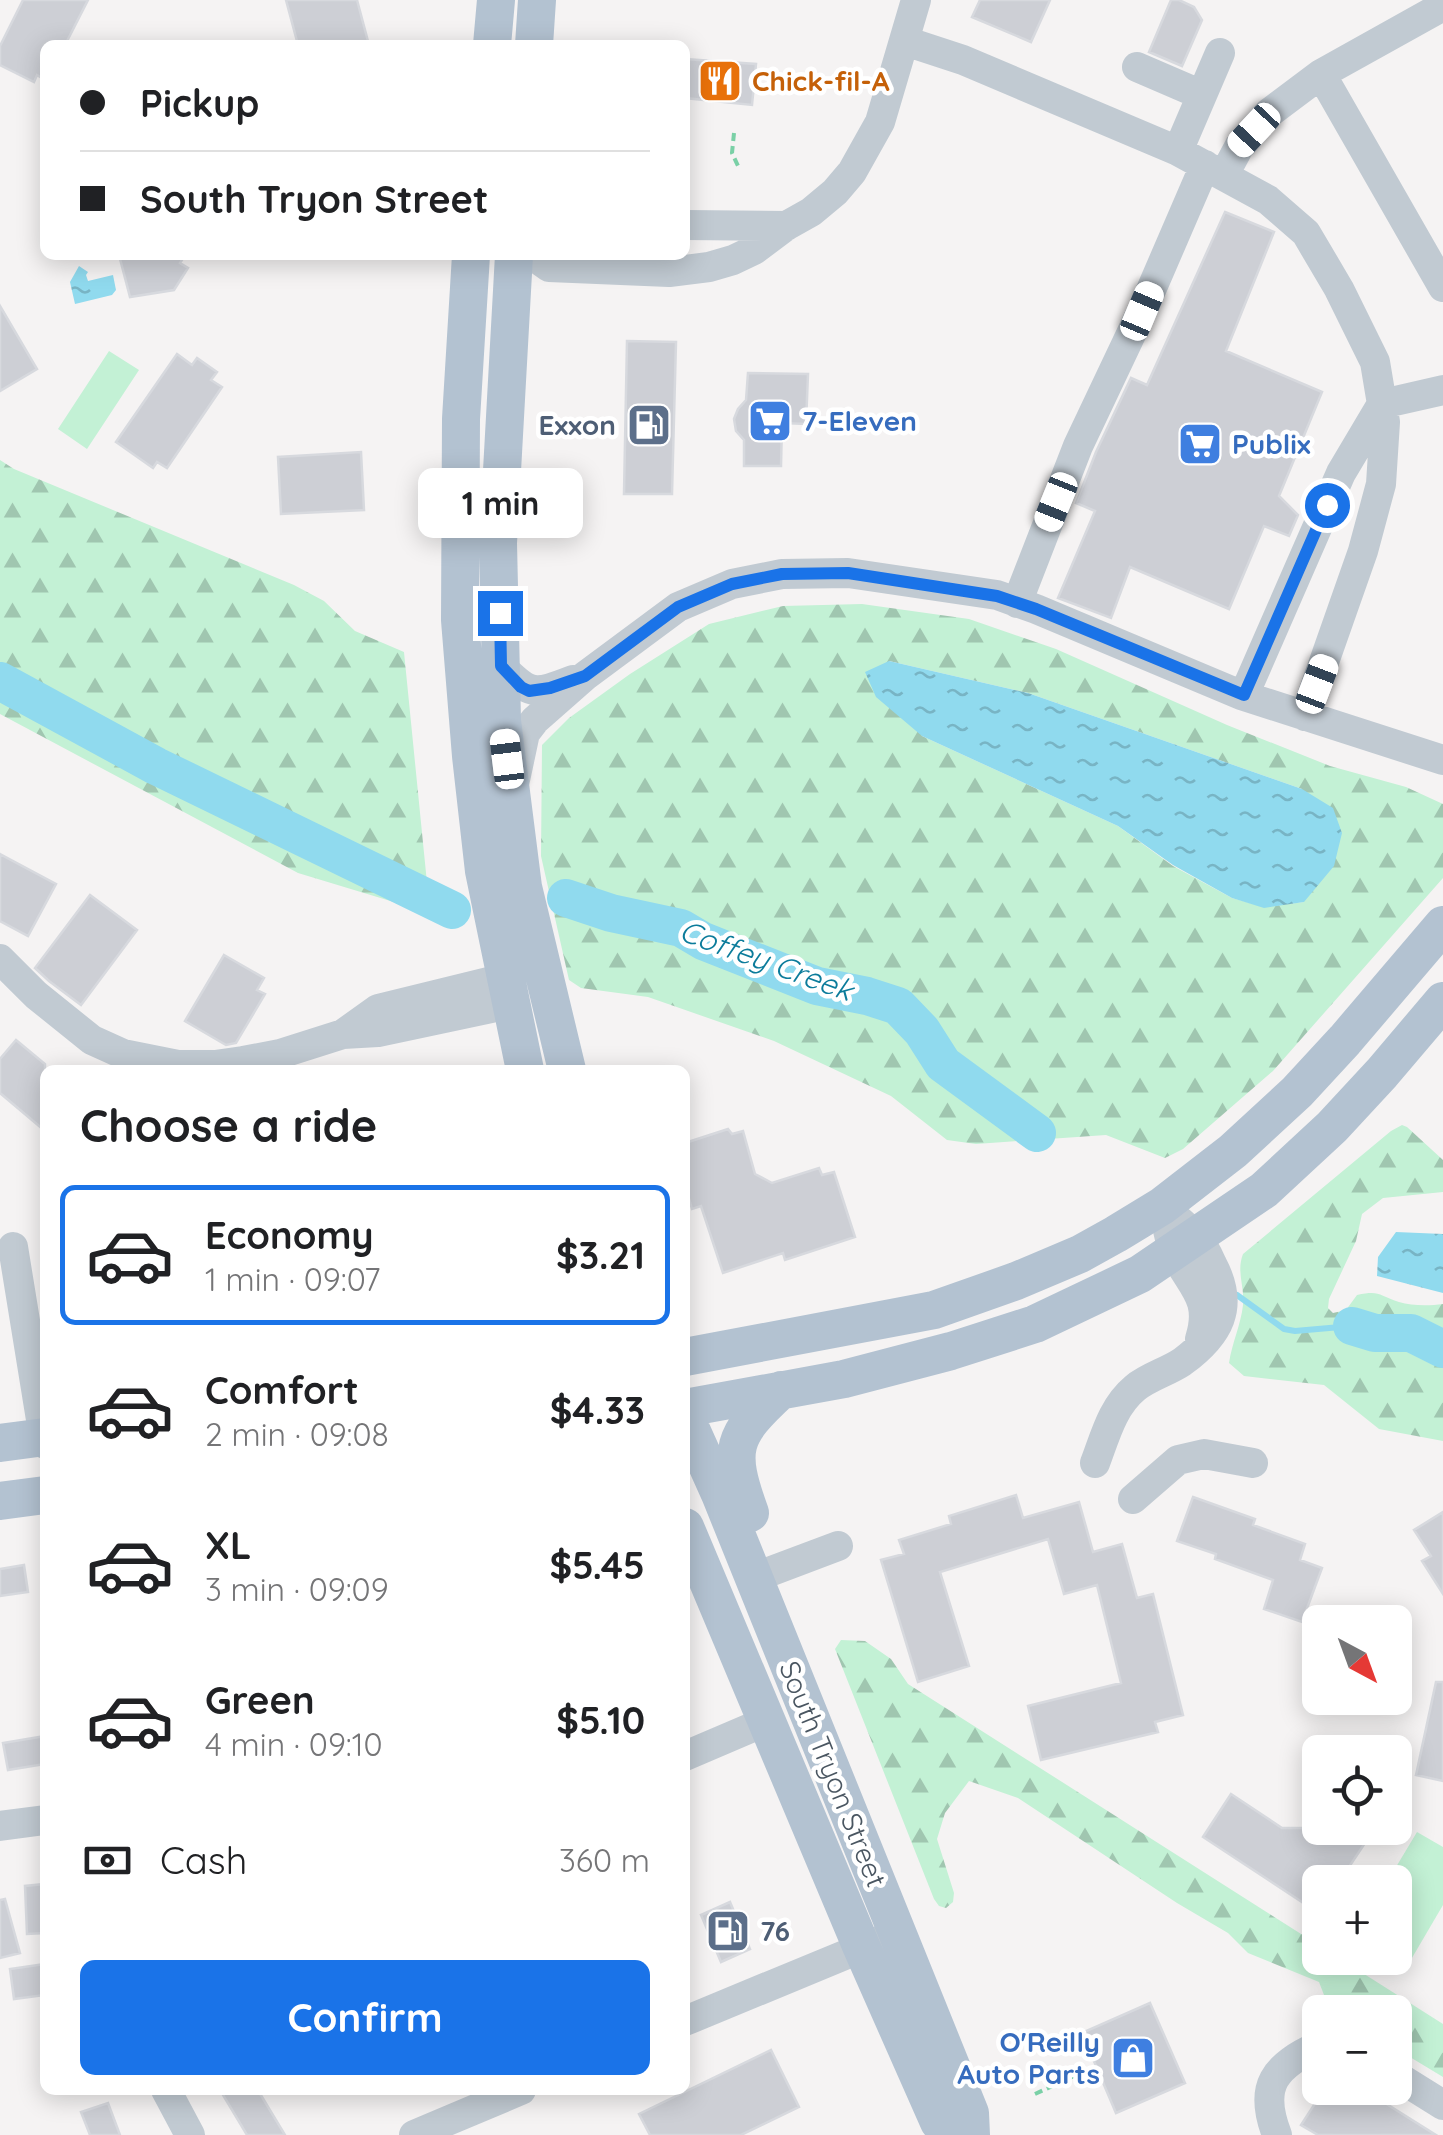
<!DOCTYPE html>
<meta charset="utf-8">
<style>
body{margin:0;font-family:Quicksand,sans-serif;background:#f6f6f6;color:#202124;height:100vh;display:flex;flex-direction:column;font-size:38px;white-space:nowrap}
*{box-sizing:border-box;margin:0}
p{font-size:32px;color:#757577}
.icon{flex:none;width:55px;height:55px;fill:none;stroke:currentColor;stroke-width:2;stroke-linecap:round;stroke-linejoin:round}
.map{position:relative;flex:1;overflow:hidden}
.sheet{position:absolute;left:40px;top:1065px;width:650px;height:1030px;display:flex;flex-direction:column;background:#fff;border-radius:15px;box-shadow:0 5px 25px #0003}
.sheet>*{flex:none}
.guide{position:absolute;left:40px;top:40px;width:650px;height:220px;border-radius:15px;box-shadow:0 5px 25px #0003;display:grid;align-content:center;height:220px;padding:0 40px;background:#fff}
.needle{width:65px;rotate:139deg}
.controls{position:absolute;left:1302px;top:1605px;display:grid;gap:20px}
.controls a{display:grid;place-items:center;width:110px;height:110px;border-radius:15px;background:#fff;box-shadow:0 5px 25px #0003;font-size:50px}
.end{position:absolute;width:45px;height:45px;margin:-22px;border:12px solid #1a73e8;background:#fff;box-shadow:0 0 0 5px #fff}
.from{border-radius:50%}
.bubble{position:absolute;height:70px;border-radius:15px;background:#fff;box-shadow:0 5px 25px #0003;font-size:32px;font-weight:700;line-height:70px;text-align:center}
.car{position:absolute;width:30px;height:60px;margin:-30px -15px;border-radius:12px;box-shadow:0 0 8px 2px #0007;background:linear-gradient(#fff 24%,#345 0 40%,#fff 0 76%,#345 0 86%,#fff 0)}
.guide b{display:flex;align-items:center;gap:35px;height:95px;font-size:38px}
.guide b+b{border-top:2px solid #e0e0e0}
.guide i{width:25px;height:25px;background:#202124}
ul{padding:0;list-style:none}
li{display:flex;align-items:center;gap:30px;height:140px;margin:0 20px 15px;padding:0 20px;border:5px solid transparent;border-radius:15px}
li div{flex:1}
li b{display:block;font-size:38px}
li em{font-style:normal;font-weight:700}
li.current{border-color:#1a73e8}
li>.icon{width:90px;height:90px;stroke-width:1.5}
h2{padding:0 40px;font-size:45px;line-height:120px}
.pay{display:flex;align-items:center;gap:25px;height:110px;padding:0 40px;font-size:38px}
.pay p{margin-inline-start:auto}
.action{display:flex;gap:20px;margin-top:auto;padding:20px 40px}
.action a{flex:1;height:115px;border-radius:15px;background:#1a73e8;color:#fff;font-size:40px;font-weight:700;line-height:115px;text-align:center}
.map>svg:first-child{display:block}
</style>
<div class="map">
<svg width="1443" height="2135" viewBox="0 0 1443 2135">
<defs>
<pattern id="forest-firs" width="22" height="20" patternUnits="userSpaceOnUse" patternTransform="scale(2.5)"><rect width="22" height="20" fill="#c3f1d5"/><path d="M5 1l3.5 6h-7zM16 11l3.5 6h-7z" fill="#a0c6b0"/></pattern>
<pattern id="water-ripples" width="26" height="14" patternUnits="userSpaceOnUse" patternTransform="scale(2.5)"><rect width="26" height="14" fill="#90daee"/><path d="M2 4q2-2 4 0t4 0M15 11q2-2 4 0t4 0" fill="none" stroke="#78b4c4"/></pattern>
</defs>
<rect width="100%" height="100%" fill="#f5f3f3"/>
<path fill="url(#forest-firs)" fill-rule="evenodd" d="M0 460 14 469 294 585 324 601 355 631 404 652 430 913 298 873 0 714Z
M862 604 969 619 1056 649 1227 725 1330 766 1406 787 1443 804V878L1273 1071 1183 1149 1165 1158 1106 1135 976 1144 947 1140 891 1096 774 1041 648 997 581 988 569 980 541 856 542 745 569 718 630 674 709 624 783 606ZM889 661 1028 693 1302 789 1304 902 1264 907 1232 898 1173 866 1118 826 922 736Z
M1402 1125 1407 1127 1443 1160V1192L1383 1198 1362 1214 1356 1241 1329 1299 1328 1308 1333 1313 1346 1310 1357 1295C1380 1290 1378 1295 1399 1302 1412 1306 1429 1306 1443 1304V1441L1379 1429 1324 1385 1244 1376 1229 1363C1232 1343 1241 1324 1243 1305 1245 1287 1236 1272 1243 1254L1391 1131Z
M841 1640 865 1641 891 1659 908 1684 1320 1946V1958H1339L1443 2024V2077L1395 2048V2012H1336L1329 2008 1319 1982 1248 1953 1228 1933 1177 1903 1018 1798 969 1781 945 1813 937 1839 954 1893 953 1902 946 1908 939 1906 934 1899 835 1649Z"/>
<path fill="#c3f1d5" d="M109 351 139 370 87 449 58 429Z
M1417 1832 1443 1847V1905L1409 1963 1395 1955V1882H1387Z"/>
<path fill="url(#water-ripples)" d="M79 266 88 272 86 275 88 281 113 275 116 290 112 295 75 304 70 282Z
M889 661 1028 693 1302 789 1333 808 1342 833 1334 866 1304 902 1264 908 1232 898 1173 865 1118 826 922 736 876 697 865 672Z
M1396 1232 1443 1234V1293L1377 1276 1378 1257Z"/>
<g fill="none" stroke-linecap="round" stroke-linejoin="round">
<path stroke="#90daee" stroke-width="6" d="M1237 1295 1284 1329 1295 1331 1352 1326"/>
<path stroke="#90daee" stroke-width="38" d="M0 681 156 766 452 910
M566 898 611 913 681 928 703 941 817 986 867 996 898 1006 922 1031 943 1064 1037 1133
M1352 1326 1375 1333H1411L1443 1349"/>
</g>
<path fill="#cdcfd5" stroke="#d7d9de" stroke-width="2.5" d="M23 0H88L65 45H45V80L37 75 34 82 0 65V46Z
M286 0H357L369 45H298Z
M980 0H1050L1031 42 972 17Z
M1171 0H1179L1194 7 1202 20 1182 66 1149 52Z
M685 59 756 64 752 105 685 98Z
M1225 212 1274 232 1226 351 1322 392 1279 496 1298 515 1289 536 1264 526 1229 609 1130 567 1111 618 1058 598 1095 511 1076 503 1096 452 1131 378 1147 385Z
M119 255H185L180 263 188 268 174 290 130 297Z
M0 306 37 369 0 391Z
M627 341 676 342 672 494H624Z
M177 354 192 365 197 358 217 372 211 380 222 387 167 468 157 462 153 468 116 442Z
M748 373 808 374 806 424 782 423 781 466H744V440L736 431 734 419 738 409 746 400Z
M361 452 364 510 281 514 278 457Z
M0 854 56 884 28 936 0 921Z
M90 895 137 930 81 1005 49 981 35 968Z
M224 955 264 978 257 990 265 994 236 1043 226 1045 185 1021Z
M16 1040 45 1064V1131L0 1093V1059Z
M728 1129 732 1134 743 1131 755 1174 772 1183 819 1168 822 1175 834 1172 855 1237 785 1260 783 1253 723 1273 701 1206 692 1209 685 1185V1143Z
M1016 1495 1023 1518 1079 1502 1093 1552 1122 1544 1137 1598 1153 1594 1183 1715 1155 1722 1158 1732 1041 1760 1028 1706 1121 1683 1097 1585 1064 1594 1048 1539 940 1572 969 1666 918 1682 881 1560 904 1554 899 1540 951 1524 949 1516Z
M1193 1497 1255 1519 1253 1525 1305 1544 1300 1560 1322 1568 1302 1622 1264 1609 1273 1580 1215 1559 1216 1554 1177 1541Z
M1443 1512V1594L1422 1561 1431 1556 1414 1530Z
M24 1565 28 1592 0 1596V1569Z
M1436 1682H1443V1781L1416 1775Z
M45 1736V1764L8 1770 3 1743Z
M1231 1794 1282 1828H1306L1320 1806V1828H1375L1339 1882H1320V1888L1308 1906 1203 1837Z
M45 1884V1933L27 1934 25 1886Z
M5 1899 20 1953 0 1958V1900Z
M730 1902 750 1949 721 1962 701 1915Z
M45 1964V1995L14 1999 10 1969Z
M1150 2003 1185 2083 1116 2113 1082 2033Z
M771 2050 799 2107 741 2135H650L639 2114Z
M1325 2088H1361L1436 2135H1318L1301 2125Z
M220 2090H263L259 2092 285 2135H247Z
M108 2103 120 2135H90L81 2112Z"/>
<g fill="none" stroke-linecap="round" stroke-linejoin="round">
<path stroke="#7ad0a6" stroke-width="4" stroke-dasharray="8 5" stroke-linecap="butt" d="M734 133 732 153 739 168
M1035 2094 1094 2067"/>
<path stroke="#c1cad2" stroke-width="30" d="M905 41 963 60 1178 151 1268 200 1306 233 1339 289 1375 362 1385 422 1381 484 1363 551 1305 716
M1137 67 1202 95
M1321 74 1443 287
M1178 151 1220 53
M1224 175 1239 147 1269 113 1321 74 1443 6
M685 225 786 226
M532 255 549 267 669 272 709 267 733 260 754 250 786 226 811 212 835 192 852 172 880 122 916 0
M1017 603 1078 446 1142 311 1205 165
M501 666C530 696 534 695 573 680
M1244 695 1341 473 1382 404 1443 390
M515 780 525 733 535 720 585 676 678 607 732 584 782 574 848 573 997 595 1036 609 1241 695 1443 760
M0 959 36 995 92 1040 123 1054 178 1065H215L243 1061 280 1054 343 1034 378 1032 491 1008 510 992 488 982 378 1009 343 1034
M1168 1230C1170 1238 1171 1247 1175 1254 1191 1287 1213 1298 1200 1339
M13 1247 45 1444
M1095 1463C1105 1437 1112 1407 1135 1388 1148 1377 1167 1372 1182 1362 1219 1335 1235 1307 1212 1264 1208 1255 1203 1245 1196 1237 1187 1226 1173 1216 1162 1206
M1133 1499 1178 1460 1204 1454 1253 1463
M753 1578 838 1546
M685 1756 767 1721
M0 1826 45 1820
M685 2021 881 1940
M1395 2075 1443 2105
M166 2090 190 2135
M414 2135 521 2090
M1277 2135C1258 2086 1274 2066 1320 2045"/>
<path stroke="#b3c2d1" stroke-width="38" d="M492 45 496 0
M534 45 537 0
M471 255 461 419 460 620 471 756 484 871 525 1070
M514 255 498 543 502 721 523 887 567 1070
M685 1357 934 1310 1016 1281 1080 1254 1116 1234 1162 1206 1233 1151 1297 1092 1345 1040 1443 925
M685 1408 844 1379 951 1351 1035 1324 1140 1274 1264 1190 1332 1127 1382 1073 1443 1001
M685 1416 720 1494 970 2113 971 2135
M0 1443 45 1437
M0 1501 45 1495
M750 1513C727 1449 731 1436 781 1390
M685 1527 862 1948 939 2122 950 2135"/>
</g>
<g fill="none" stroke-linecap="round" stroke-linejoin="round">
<path stroke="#1a73e8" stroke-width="12" d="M500 613 501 666 521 687 529 691 550 688 585 676 678 607 732 584 782 574 848 573 997 596 1036 609 1244 695 1327 505"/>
</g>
<defs>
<symbol id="restaurant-square" viewBox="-11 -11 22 22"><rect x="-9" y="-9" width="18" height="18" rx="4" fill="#e8710a" stroke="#fff"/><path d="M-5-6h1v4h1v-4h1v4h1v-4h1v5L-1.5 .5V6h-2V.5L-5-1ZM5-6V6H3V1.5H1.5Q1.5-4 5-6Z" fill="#fff"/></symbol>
<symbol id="supermarket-square" viewBox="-11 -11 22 22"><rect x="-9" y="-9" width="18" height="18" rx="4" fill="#3f7fe0" stroke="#fff"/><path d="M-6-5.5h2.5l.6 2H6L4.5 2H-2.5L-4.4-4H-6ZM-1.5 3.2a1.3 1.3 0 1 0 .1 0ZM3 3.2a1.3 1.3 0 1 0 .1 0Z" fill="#fff"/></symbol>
<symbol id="fuel-square" viewBox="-11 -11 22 22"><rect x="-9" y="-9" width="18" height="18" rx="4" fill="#5c6f8a" stroke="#fff"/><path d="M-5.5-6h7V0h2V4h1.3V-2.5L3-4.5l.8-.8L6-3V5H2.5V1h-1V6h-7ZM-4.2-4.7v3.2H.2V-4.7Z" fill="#fff"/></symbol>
<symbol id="shop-square" viewBox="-11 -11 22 22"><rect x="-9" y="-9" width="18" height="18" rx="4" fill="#3f7fe0" stroke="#fff"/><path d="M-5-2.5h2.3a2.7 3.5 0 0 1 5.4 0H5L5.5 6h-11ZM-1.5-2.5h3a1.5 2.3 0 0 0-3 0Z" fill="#fff"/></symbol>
</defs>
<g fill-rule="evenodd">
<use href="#restaurant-square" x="695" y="56" width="50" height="50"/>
<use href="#supermarket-square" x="745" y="396" width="50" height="50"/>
<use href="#fuel-square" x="624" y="400" width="50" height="50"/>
<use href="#supermarket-square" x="1175" y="419" width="50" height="50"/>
<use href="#fuel-square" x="703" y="1906" width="50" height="50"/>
<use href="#shop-square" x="1108" y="2033" width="50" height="50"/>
</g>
<g text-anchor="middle" stroke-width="9" stroke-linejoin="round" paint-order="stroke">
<g font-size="28" font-weight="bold" fill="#c56008" stroke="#fff" text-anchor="start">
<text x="752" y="91">Chick-fil-A</text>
</g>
<g font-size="28" font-weight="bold" fill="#366cbe" stroke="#fff" text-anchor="start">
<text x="802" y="431">7-Eleven</text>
<text x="1232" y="454">Publix</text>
<text x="1100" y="2052" text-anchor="end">O'Reilly<tspan x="1100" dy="32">Auto Parts</tspan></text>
</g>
<g font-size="28" font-weight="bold" fill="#4e5e75" stroke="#fff" text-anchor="end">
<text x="616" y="435">Exxon</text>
<text x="760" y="1941" text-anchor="start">76</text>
</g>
<g font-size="28" fill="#4a5661" stroke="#fff">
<text transform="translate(833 1774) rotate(68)" y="10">South Tryon Street</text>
</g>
<g font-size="30" font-style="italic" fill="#0c7c9b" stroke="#fff">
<text transform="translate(766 961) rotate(20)" y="10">Coffey Creek</text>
</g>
</g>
</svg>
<div class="controls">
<a><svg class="needle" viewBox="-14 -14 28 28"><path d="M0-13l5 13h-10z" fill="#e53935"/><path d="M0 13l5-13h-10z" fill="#757577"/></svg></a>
<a><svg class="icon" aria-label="locate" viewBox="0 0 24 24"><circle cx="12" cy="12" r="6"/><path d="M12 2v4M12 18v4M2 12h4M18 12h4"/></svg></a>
<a>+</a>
<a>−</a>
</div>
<i class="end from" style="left:1327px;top:505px"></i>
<i class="end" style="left:500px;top:613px"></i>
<div class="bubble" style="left:418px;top:468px;width:165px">1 min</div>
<i class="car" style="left:1254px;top:130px;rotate:223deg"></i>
<i class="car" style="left:1142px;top:311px;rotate:23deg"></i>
<i class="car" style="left:1056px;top:502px;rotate:202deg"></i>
<i class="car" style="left:1317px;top:684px;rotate:21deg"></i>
<i class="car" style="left:507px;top:759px;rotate:353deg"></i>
<div class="guide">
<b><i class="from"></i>Pickup</b>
<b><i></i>South Tryon Street</b>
</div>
<section class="sheet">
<h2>Choose a ride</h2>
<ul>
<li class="current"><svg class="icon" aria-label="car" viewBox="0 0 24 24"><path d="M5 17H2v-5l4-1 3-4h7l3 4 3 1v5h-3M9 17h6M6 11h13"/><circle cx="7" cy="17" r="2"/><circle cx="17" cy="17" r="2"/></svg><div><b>Economy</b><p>1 min · 09:07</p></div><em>$3.21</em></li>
<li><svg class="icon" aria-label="car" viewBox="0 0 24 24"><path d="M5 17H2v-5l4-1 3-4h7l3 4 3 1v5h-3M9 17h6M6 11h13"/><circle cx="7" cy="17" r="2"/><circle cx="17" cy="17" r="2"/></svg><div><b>Comfort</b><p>2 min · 09:08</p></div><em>$4.33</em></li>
<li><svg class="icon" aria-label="car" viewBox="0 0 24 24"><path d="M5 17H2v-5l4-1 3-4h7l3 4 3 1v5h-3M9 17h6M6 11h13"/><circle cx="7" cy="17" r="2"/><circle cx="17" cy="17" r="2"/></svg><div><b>XL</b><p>3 min · 09:09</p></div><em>$5.45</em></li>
<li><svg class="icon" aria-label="car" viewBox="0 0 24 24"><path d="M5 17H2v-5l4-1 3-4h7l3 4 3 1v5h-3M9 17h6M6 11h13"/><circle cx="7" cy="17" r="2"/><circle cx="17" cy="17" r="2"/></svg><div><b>Green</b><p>4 min · 09:10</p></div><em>$5.10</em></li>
</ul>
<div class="pay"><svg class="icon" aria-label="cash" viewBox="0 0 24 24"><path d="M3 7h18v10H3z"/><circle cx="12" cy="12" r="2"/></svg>Cash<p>360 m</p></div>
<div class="action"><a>Confirm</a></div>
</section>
</div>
